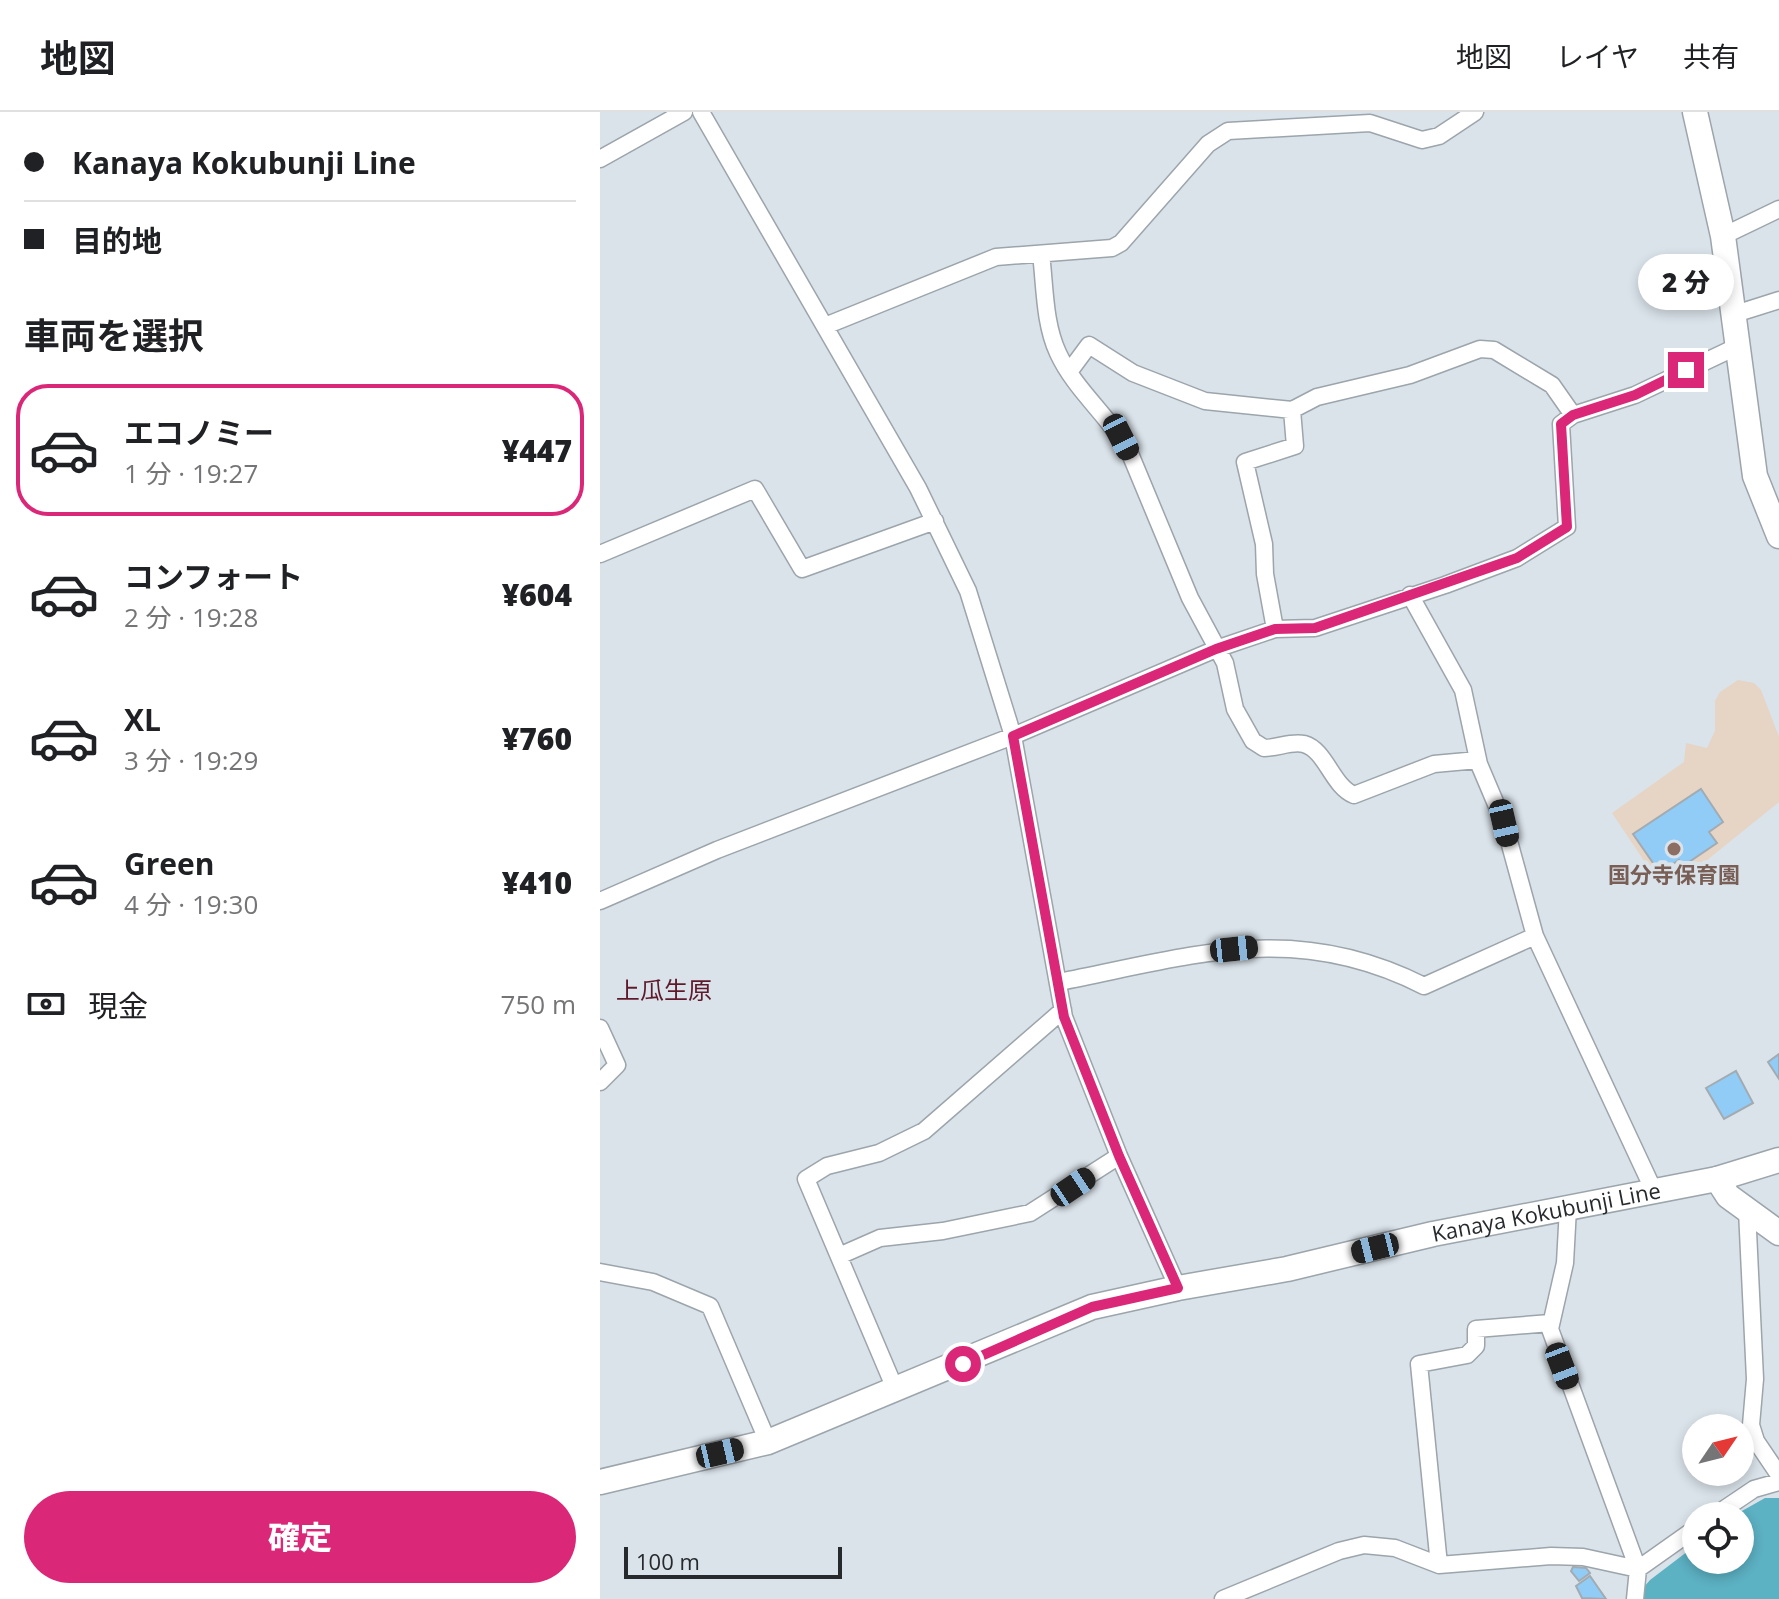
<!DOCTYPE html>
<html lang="ja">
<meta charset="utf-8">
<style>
body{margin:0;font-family:"Open Sans","Noto Sans JP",sans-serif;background:#f2f2f2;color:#202124;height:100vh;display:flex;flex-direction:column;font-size:30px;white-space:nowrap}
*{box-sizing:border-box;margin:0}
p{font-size:26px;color:#757577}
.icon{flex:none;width:44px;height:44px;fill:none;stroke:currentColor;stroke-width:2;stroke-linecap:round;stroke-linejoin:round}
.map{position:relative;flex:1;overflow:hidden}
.details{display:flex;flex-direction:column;background:#fff;width:600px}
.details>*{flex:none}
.top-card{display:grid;align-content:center;height:176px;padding:0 24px;background:#fff}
.needle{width:52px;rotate:55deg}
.controls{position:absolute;left:1082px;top:1302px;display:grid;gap:16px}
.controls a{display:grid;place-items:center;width:72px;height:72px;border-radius:50%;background:#fff;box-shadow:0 4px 12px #0003;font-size:40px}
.scale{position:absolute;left:24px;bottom:20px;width:218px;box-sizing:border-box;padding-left:8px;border:4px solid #272a2d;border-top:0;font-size:22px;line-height:28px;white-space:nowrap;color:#272a2d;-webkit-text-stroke:6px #dae3ea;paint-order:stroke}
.end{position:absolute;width:36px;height:36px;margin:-18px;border:10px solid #db2777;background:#fff;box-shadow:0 0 0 4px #fff}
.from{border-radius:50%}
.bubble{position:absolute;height:56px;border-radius:28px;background:#fff;box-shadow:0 4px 12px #0003;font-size:26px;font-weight:800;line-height:56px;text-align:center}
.car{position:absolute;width:24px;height:48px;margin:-24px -12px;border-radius:10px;box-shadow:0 0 6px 2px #0007;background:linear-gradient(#222 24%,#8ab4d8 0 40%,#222 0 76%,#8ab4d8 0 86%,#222 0)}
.top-card b{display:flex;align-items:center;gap:28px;height:76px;font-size:30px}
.top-card b+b{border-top:2px solid #e0e0e0}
.top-card i{width:20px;height:20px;background:#202124}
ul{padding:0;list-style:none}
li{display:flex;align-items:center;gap:24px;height:132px;margin:0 16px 12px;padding:0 8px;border:4px solid transparent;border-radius:32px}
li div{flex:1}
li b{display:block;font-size:30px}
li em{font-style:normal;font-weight:800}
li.current{border-color:#db2777}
li>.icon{width:72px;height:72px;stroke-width:1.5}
h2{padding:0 24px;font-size:36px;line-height:96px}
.pay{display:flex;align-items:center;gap:20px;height:88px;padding:0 24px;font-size:30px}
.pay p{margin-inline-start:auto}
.primary-button{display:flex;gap:16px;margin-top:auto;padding:16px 24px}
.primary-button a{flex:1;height:92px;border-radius:48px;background:#db2777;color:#fff;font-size:32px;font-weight:800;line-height:92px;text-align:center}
header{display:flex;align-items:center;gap:48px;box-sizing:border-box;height:112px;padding:0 40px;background:#fff;border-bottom:2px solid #e0e0e0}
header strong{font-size:38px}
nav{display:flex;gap:44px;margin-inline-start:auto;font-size:28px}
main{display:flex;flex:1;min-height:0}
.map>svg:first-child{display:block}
</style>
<header>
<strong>地図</strong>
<nav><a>地図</a><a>レイヤ</a><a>共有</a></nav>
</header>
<main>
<section class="details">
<div class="top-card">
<b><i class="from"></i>Kanaya Kokubunji Line</b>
<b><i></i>目的地</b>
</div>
<h2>車両を選択</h2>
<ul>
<li class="current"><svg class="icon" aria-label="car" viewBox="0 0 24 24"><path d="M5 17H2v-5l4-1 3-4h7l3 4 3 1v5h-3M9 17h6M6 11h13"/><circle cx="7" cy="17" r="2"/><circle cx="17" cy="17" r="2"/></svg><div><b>エコノミー</b><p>1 分 · 19:27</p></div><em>¥447</em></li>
<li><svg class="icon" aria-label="car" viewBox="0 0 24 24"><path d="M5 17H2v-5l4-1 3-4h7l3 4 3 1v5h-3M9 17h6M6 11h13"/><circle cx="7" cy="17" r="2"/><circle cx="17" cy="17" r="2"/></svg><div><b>コンフォート</b><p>2 分 · 19:28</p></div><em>¥604</em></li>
<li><svg class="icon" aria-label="car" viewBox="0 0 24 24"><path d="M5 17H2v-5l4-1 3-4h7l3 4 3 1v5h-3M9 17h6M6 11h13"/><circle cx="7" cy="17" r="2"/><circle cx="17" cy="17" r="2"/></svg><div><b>XL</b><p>3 分 · 19:29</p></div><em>¥760</em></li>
<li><svg class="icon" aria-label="car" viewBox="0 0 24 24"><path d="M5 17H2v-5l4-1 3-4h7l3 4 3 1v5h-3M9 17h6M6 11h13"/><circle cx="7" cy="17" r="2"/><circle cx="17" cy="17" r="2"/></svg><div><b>Green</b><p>4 分 · 19:30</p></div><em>¥410</em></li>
</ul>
<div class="pay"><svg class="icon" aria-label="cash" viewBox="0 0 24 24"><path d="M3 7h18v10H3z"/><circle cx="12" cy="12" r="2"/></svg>現金<p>750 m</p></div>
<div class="primary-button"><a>確定</a></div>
</section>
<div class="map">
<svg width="1179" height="1487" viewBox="0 0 1179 1487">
<rect width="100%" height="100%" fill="#dae3ea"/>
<path fill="#e6d4c4" d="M1138 568 1154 571 1161 578 1179 625V690L1107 748 1057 768 1012 701 1084 650 1086 631 1107 636 1115 619V589L1120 580Z"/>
<path fill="#5cb1c3" d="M1165 1386H1179V1487H1043L1044 1475 1050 1468 1096 1433V1448H1140V1404H1133Z"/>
<path fill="#91ccf7" stroke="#a2abb2" stroke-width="2" d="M1101 677 1123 710 1109 720 1117 731 1083 754 1079 748 1060 761 1033 722Z
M1179 942V967L1168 950Z
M1136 959 1153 991 1124 1007 1106 976Z
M973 1455 986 1456 990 1461 979 1469 971 1459Z
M990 1464 1006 1487 982 1486 976 1474Z"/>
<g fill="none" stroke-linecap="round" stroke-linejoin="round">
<defs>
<path id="minor" d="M101 0 318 376 368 479 413 624 464 905 519 1044 578 1176
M0 47 84 0
M1123 124 1179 97
M441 142C445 174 444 211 458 241 476 280 511 305 531 344L590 486 625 551 635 597 653 629 664 636C678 636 691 629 704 632 726 638 732 674 754 683L834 652 878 648
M1135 202 1179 188
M225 214 396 145 512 136 521 131 608 32 628 19 770 11 822 28 839 24 875 0
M469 260 489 233 533 261 605 289 692 298 717 285 810 263 880 237 894 238 952 273 973 303
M0 442 155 377 202 457 335 409
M810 483 863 578 879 652 904 711 935 824 1053 1077
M675 517 665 462 664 432 645 350 695 334 692 298
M0 789 117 738 413 624 616 537 675 517 715 516 845 473 917 446 967 415 961 312 973 303 1035 283 1138 234
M459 870C593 844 694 808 824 874L935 824
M0 916 17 953 0 970
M968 1096 965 1151 950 1217 1038 1457 1035 1487
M1147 1098 1155 1267 1151 1313 1156 1329 1179 1363
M239 1144 280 1126 343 1119 430 1101 519 1044
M0 1160 53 1170 110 1194 168 1330
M296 1279 206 1067 227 1054 279 1041 324 1019 463 898
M1114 1404 1154 1377 1179 1370
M839 1453 819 1252 867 1243 876 1234V1217L950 1211
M623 1487 739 1439 764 1433 795 1436 839 1453 951 1444 983 1445 1038 1457 1096 1416"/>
<g id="secondary">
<path d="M1095 0 1123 124 1155 364 1179 424"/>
<path d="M1117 1067 1128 1084 1179 1121"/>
<path id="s1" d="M0 1370 168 1330 492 1195 578 1176 687 1157 833 1122 1117 1067 1179 1048"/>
</g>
</defs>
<use href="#minor" stroke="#9ca5ab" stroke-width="19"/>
<use href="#secondary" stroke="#9ca5ab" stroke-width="27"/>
<use href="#minor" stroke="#fff" stroke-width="16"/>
<use href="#secondary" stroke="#fff" stroke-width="24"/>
</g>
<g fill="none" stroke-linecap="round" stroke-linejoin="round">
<path stroke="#db2777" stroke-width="10" d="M363 1252 492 1195 578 1176 519 1044 464 905 413 624 616 537 675 517 715 516 917 446 967 415 961 312 973 303 1035 283 1086 258"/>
</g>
<circle fill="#8d6e63" stroke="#dae3ea" stroke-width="3" cx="1074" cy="737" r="8"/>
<g text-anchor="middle" stroke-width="8" stroke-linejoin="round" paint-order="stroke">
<g font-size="22" font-weight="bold" fill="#785e54" stroke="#dae3ea">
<text x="1074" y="771">国分寺保育園</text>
</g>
<g font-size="22" fill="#272a2d" stroke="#dae3ea">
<text dy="8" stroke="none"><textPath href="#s1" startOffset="988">Kanaya Kokubunji Line</textPath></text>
</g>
<g font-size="24" fill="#5e192a" stroke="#dae3ea">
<text x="64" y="887">上瓜生原</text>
</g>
</g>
</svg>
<div class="controls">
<a><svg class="needle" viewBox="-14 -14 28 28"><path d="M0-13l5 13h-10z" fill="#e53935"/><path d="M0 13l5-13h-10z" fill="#757577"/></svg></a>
<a><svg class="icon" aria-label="locate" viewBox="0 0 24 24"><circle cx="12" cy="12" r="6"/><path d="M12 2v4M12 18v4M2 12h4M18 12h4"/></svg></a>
</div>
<div class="scale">100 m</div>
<i class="end from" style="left:363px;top:1252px"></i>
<i class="end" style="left:1086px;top:258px"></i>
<div class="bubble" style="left:1038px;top:142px;width:96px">2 分</div>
<i class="car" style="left:521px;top:325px;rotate:153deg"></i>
<i class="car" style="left:904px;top:711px;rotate:167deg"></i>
<i class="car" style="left:634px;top:837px;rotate:84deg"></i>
<i class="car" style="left:473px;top:1075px;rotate:56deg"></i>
<i class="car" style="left:775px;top:1136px;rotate:256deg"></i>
<i class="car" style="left:962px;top:1254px;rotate:159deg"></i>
<i class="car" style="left:120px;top:1341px;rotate:77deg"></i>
</div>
</main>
